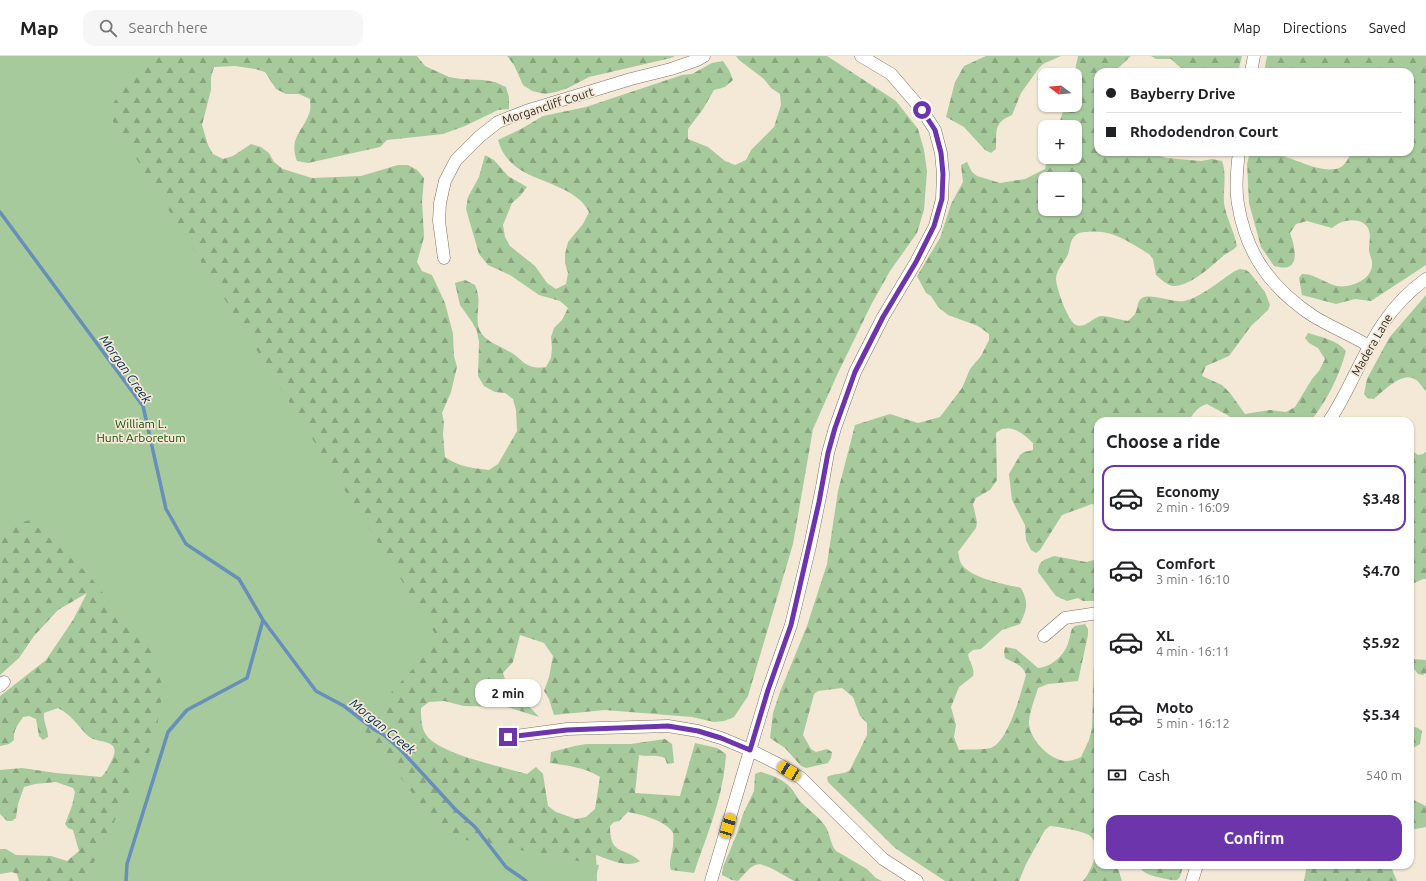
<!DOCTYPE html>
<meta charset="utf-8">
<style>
body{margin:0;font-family:Ubuntu,sans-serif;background:#f6f6f6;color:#202124;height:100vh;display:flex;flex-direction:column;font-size:15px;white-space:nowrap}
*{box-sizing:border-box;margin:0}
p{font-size:13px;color:#757577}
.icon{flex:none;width:22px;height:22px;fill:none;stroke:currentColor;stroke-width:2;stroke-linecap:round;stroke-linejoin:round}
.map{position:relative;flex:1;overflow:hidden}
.drawer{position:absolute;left:1094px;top:361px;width:320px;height:452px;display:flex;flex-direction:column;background:#fff;border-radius:12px;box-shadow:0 1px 3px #0004}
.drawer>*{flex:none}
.guide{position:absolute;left:1094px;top:12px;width:320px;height:88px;border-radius:12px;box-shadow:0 1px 3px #0004;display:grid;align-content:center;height:88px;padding:0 12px;background:#fff}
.needle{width:26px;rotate:286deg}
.tools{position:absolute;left:1038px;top:12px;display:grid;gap:8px}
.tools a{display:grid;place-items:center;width:44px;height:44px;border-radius:8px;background:#fff;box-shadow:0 1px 3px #0004;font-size:20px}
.end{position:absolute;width:18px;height:18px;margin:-9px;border:5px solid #6c35ac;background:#fff;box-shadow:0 0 0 2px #fff}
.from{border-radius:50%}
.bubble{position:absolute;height:28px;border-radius:12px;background:#fff;box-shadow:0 1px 3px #0004;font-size:13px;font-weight:600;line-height:28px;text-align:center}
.car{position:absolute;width:12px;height:24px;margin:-12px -6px;border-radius:5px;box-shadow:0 0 3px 1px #0007;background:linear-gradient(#f5c518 24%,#345 0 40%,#f5c518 0 76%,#345 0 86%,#f5c518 0)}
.guide b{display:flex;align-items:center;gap:14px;height:38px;font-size:15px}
.guide b+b{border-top:1px solid #e0e0e0}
.guide i{width:10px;height:10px;background:#202124}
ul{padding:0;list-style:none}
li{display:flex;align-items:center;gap:12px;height:66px;margin:0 8px 6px;padding:0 4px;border:2px solid transparent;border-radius:12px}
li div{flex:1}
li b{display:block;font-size:15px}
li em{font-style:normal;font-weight:600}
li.active{border-color:#6c35ac}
li>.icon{width:36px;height:36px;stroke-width:1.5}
h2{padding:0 12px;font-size:18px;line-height:48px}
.pay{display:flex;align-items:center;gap:10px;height:44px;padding:0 12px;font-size:15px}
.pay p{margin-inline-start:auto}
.primary-button{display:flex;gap:8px;margin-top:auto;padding:8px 12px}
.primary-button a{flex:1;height:46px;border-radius:12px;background:#6c35ac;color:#fff;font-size:16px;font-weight:600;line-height:46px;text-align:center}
header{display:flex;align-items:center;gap:24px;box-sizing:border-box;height:56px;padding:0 20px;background:#fff;border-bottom:1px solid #e0e0e0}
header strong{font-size:19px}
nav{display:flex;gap:22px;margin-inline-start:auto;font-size:14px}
.search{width:280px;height:36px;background:#f6f6f6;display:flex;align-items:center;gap:10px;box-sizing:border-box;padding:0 14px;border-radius:12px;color:#757577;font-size:15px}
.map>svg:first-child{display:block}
</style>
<header>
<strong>Map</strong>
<div class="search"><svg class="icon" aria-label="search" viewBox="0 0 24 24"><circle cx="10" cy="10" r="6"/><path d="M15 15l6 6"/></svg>Search here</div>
<nav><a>Map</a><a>Directions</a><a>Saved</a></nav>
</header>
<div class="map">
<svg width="1426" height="825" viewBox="0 0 1426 825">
<defs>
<pattern id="forest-firs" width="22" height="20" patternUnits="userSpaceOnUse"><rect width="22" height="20" fill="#a6ca9c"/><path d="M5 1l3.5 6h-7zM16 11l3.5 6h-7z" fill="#88a47f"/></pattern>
</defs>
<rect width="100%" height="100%" fill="#f4e8d6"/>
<path fill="url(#forest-firs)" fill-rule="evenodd" d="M0 0H417L425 10 449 21 461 23 483 24 495 26 506 31 509 41V53L498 54 465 70 443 78 387 84 380 91 308 107 297 105C288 81 304 75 310 55 311 52 310 46 310 43L299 38H286L276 33 265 16 255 13 235 10 214 11 211 21V34L202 69 208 89 213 98 223 103 233 100 251 88 261 91 269 97 274 106 283 113 312 122 361 120 398 109H408L417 114 424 122 422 145 424 181 417 206 422 215 432 219 445 247 453 278 454 300 457 311 451 336 442 357 444 367 443 378 445 401C459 411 473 412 489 414L498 408 517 375 516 354 513 343 505 337 495 336 484 330 478 320 479 286 477 275 472 266 460 249 455 227 465 224 475 229C482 245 476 253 478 269 481 285 499 289 510 296 517 299 521 306 528 309 534 312 539 312 546 311L551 302 552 292 551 281 554 272 562 264 568 252 560 245 539 239 510 219 488 209 479 198 466 153 468 141 479 121 485 99 494 104 508 120 527 131 520 140 512 147 503 169 505 181 510 190 535 210 547 227 556 233 566 228 568 217 565 207V198L568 186 583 168 589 156C587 153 585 149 582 146 555 120 510 126 498 84L521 73 543 60 586 51 682 19 692 18 712 7 723 5 729 14 733 24 725 31 714 34 703 53 688 73V83L708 91 725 105 735 109 746 104 751 94 774 71 781 49 780 38 771 32 764 23 739 4 736 0H827L896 45 918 73 924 94 927 115 924 154 917 177 890 215 871 249 837 319 813 373 793 488 748 640 734 661 724 665 714 666 692 661 605 654 554 659 549 643 544 635 549 621 553 600 544 587 520 579 513 606 503 617 506 626 539 661 507 651 464 650 444 645 429 646 421 652C421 660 421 670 425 677 436 698 504 711 527 718L536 711 543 718 548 750 556 756 576 763 586 761 595 753 600 721C585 711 568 710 550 707L551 696 575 690 586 688H631L665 683 672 688 674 707 667 708 665 702C655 698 649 701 639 699L635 737 680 740 695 687 717 692 726 698C724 740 707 778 694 817L671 814C668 806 672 799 673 790 673 787 674 780 673 777 667 765 640 758 628 756L619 765 614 766 610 770C610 800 623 790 640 805 627 813 609 803 596 799L597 825H19L17 818 12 816 0 818V793H6L16 799 51 800 67 805 79 795 73 774 68 772 65 768 72 750 75 736 73 732 56 726 35 728 24 731 18 748 16 762 12 765H7L0 758V714L22 712 56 717 101 721C106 717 108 711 111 706 124 681 98 689 88 680 77 669 73 660 58 652L44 657C43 666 48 672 48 681L43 684 39 680 36 663 29 660 23 661C18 669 13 674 14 684L9 688 0 690V640L46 604 73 564 87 537 58 554 34 580 19 602 0 619Z
M507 0H675L671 2 589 21 568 32 556 36 545 38 532 35 523 29 514 9Z
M986 0H1061L1043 8 1039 12 1021 37 1012 59C993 67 997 75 996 93L991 97 985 94 964 71 946 61 955 26 964 10Z
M1078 0H1131L1114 16H1098V96H1145L1167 102 1201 105 1212 103 1222 105C1227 118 1223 133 1224 147 1226 161 1234 175 1237 190 1232 196 1227 196 1222 201 1209 212 1192 229 1174 230 1167 230 1161 223 1156 219L1153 203 1149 198C1128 186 1113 173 1087 176 1084 176 1079 176 1076 179 1070 183 1070 192 1068 198 1065 206 1056 213 1056 223 1056 231 1068 266 1076 269 1085 273 1093 261 1101 260 1109 260 1120 264 1128 265 1131 262 1135 259 1136 256 1138 251 1137 245 1142 242 1152 237 1172 247 1184 245 1200 242 1221 224 1235 215L1240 213 1246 214 1250 217 1265 236 1270 249 1268 254 1251 270 1229 300 1206 310 1202 320 1222 329 1230 337 1245 358 1270 354 1286 356 1295 351 1312 323 1319 315 1325 303 1318 292 1309 287 1305 282 1308 277C1321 281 1337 284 1346 295 1339 321 1327 344 1311 365H1231L1229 360 1207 348C1197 351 1194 357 1188 365H1098V450L1092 448 1062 459 1040 494 1036 497 1031 494 1026 484 1025 469 1012 444 1009 418 1020 399 1024 396 1033 394V387C1024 378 1009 365 996 377L997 424 990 434 976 442 973 448 977 466 976 472 958 496C959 499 959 502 960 505 966 522 1005 528 1021 532 1029 547 1027 553 1020 568L1002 574 981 593 973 594 968 598C969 606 975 612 973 620L959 631 951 651 956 669 954 681 959 694C967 693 984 694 991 692 1009 685 1021 636 1026 619 1023 609 1014 607 1005 602L1004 596 1005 591 1016 593 1038 612C1052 611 1066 598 1069 584 1071 579 1070 573 1075 570 1078 569 1082 569 1085 568L1088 573V579L1078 625 1048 628 1038 632C1035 642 1030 655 1029 665 1028 682 1049 704 1066 705 1071 705 1077 703 1081 701L1089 684 1092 672 1094 608 1098 594V809H1117L1122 825H1083C1092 815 1104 786 1087 778 1077 774 1060 771 1050 770L1045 774 1026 808 1019 825H945L895 792 828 726 827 721C834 717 843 719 850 714L867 679V667L860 660 853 641 842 632 818 635 814 638 803 679 811 693 816 696 827 693 832 696 831 702 828 707 806 712 801 710 785 692 770 682 773 657 780 636 807 570 827 508 838 435 855 369 890 358 918 367 940 361 962 332 970 313 981 300 989 284V278L978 270 948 259 938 251 931 240 926 237 917 220 940 182 951 148 963 126 961 109 967 106 972 116 977 120 1000 127 1025 123 1045 113 1048 101H1075V71H1058L1065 49H1075L1074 19ZM1045 123H1075V153H1045Z
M1151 0H1242L1238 16H1185L1171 3H1156Z
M1267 0H1426V209L1371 245 1355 243 1336 248 1302 239 1299 222 1302 218C1317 217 1330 233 1346 230 1359 228 1374 220 1372 205 1371 201 1369 197 1369 193 1369 187 1371 180 1369 175 1367 165 1354 163 1346 165 1341 165 1336 169 1332 172L1307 165 1296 168 1290 177C1293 185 1299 205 1290 210 1285 213 1279 211 1274 210L1261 191 1249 147 1247 108 1250 96C1256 96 1262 95 1268 96 1287 98 1323 121 1341 111 1346 108 1349 101 1351 96H1410V16H1264Z
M1426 239V335C1422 331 1418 323 1412 322 1401 317 1382 336 1374 343L1367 342 1364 338 1367 323 1389 282Z
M1410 393 1418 399 1423 398 1426 396V523H1423L1410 529Z
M1054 500 1086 506 1098 503V545H1083L1078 542 1067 545 1056 540 1038 516C1039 504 1044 504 1054 500Z
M1413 603 1426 604V617L1423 619 1418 618 1411 609Z
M1410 670 1418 672 1422 675 1420 688 1410 694Z
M760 716C771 719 781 722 790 731 795 736 797 743 803 748 809 754 821 763 825 770 830 776 830 788 836 795L867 813 876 822 882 825H794L771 812 760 808 755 809 750 812 738 825 732 824 722 819 723 811 736 780 743 758 754 735 755 718Z
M1410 742 1426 750V771L1410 774Z
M1140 809H1183C1182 813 1181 822 1177 824 1173 825 1150 820 1146 817 1142 815 1141 813 1140 809Z
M1307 809H1390L1397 825H1304Z"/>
<path fill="#a6ca9c" d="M0 0H146L107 56 439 584 361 670 445 780 599 809 595 825H88L90 814 155 684 163 632 152 596 113 550 88 518 30 464 0 472Z"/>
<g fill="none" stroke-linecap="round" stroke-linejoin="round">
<path stroke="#688fb9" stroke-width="3.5" d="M0 156 143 350 166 453 186 488 239 523 263 564 247 622 187 654 168 676 127 808 126 825
M263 564 316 635 344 650 375 674 384 679 400 693 455 753 475 771 506 811 526 825"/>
<defs>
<path id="minor" d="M1251 16 1254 0
M1239 96C1237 112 1235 132 1238 148 1246 198 1271 232 1313 260 1331 271 1351 279 1369 290
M444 202 439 165 440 147 445 125 456 104 479 81 498 66 526 55 631 23 671 13 697 4 704 0
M1329 365C1338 352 1345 338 1352 324 1372 284 1388 250 1426 223
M1044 580 1065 562 1098 557
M0 630 4 626
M508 681 567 673 668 670 698 675 721 682 750 694 778 708 801 722 883 803 917 825
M711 825 768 634 791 569 810 490 822 431 828 397 835 372 855 316 883 261 916 206 935 170 942 143 943 118 941 97 935 74 922 54 891 18 861 0
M1192 825 1197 809"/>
</defs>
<use href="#minor" stroke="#7d7363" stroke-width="13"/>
<use href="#minor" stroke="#fff" stroke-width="12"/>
</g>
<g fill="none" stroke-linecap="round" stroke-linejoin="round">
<path stroke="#6c35ac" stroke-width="5" d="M508 681 567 674 668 670 698 675 721 682 750 694 768 634 791 569 819 446 828 397 835 372 855 316 883 261 916 206 934 170 942 143 943 118 941 97 935 74 922 54"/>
</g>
<g text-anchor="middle" stroke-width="3.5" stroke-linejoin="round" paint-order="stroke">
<g font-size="12" fill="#332f28" stroke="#f4e8d6">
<text transform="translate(548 50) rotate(-18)" y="4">Morgancliff Court</text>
<text transform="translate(1372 289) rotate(-60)" y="4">Madera Lane</text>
</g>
<g font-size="12" fill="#184b03" stroke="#f4e8d6">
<text x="141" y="372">William L.<tspan x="141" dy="14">Hunt Arboretum</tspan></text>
</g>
<g font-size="13" font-style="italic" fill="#002a51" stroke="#f4e8d6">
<text transform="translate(126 313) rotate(55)" y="5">Morgan Creek</text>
<text transform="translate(383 670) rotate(39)" y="5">Morgan Creek</text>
</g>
</g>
</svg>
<div class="tools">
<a><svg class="needle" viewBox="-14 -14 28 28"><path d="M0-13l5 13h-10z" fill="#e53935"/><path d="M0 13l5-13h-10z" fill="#757577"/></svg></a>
<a>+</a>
<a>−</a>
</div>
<i class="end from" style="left:922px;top:54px"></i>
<i class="end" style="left:508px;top:681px"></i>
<div class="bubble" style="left:475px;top:623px;width:66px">2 min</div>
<i class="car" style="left:789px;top:715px;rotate:302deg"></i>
<i class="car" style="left:728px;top:770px;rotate:17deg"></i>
<div class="guide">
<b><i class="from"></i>Bayberry Drive</b>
<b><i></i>Rhododendron Court</b>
</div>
<section class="drawer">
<h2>Choose a ride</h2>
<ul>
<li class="active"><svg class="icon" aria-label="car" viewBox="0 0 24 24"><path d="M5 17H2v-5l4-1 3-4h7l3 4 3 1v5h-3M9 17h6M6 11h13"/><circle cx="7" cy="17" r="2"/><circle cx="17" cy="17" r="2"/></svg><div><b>Economy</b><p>2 min · 16:09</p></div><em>$3.48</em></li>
<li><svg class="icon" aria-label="car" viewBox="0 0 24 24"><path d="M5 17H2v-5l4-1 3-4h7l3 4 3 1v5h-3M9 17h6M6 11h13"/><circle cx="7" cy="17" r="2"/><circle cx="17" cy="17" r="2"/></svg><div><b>Comfort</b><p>3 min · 16:10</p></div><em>$4.70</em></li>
<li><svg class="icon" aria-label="car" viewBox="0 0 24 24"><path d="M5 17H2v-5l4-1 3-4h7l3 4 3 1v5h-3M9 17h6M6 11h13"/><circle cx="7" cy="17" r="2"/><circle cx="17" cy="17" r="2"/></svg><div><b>XL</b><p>4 min · 16:11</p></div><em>$5.92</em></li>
<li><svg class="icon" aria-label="car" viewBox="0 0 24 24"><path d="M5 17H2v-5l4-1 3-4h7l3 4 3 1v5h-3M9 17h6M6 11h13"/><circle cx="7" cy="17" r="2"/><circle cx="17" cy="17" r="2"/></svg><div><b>Moto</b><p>5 min · 16:12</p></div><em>$5.34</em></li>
</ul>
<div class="pay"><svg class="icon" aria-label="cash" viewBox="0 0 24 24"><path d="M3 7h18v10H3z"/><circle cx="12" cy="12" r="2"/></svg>Cash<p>540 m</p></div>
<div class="primary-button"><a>Confirm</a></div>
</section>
</div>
